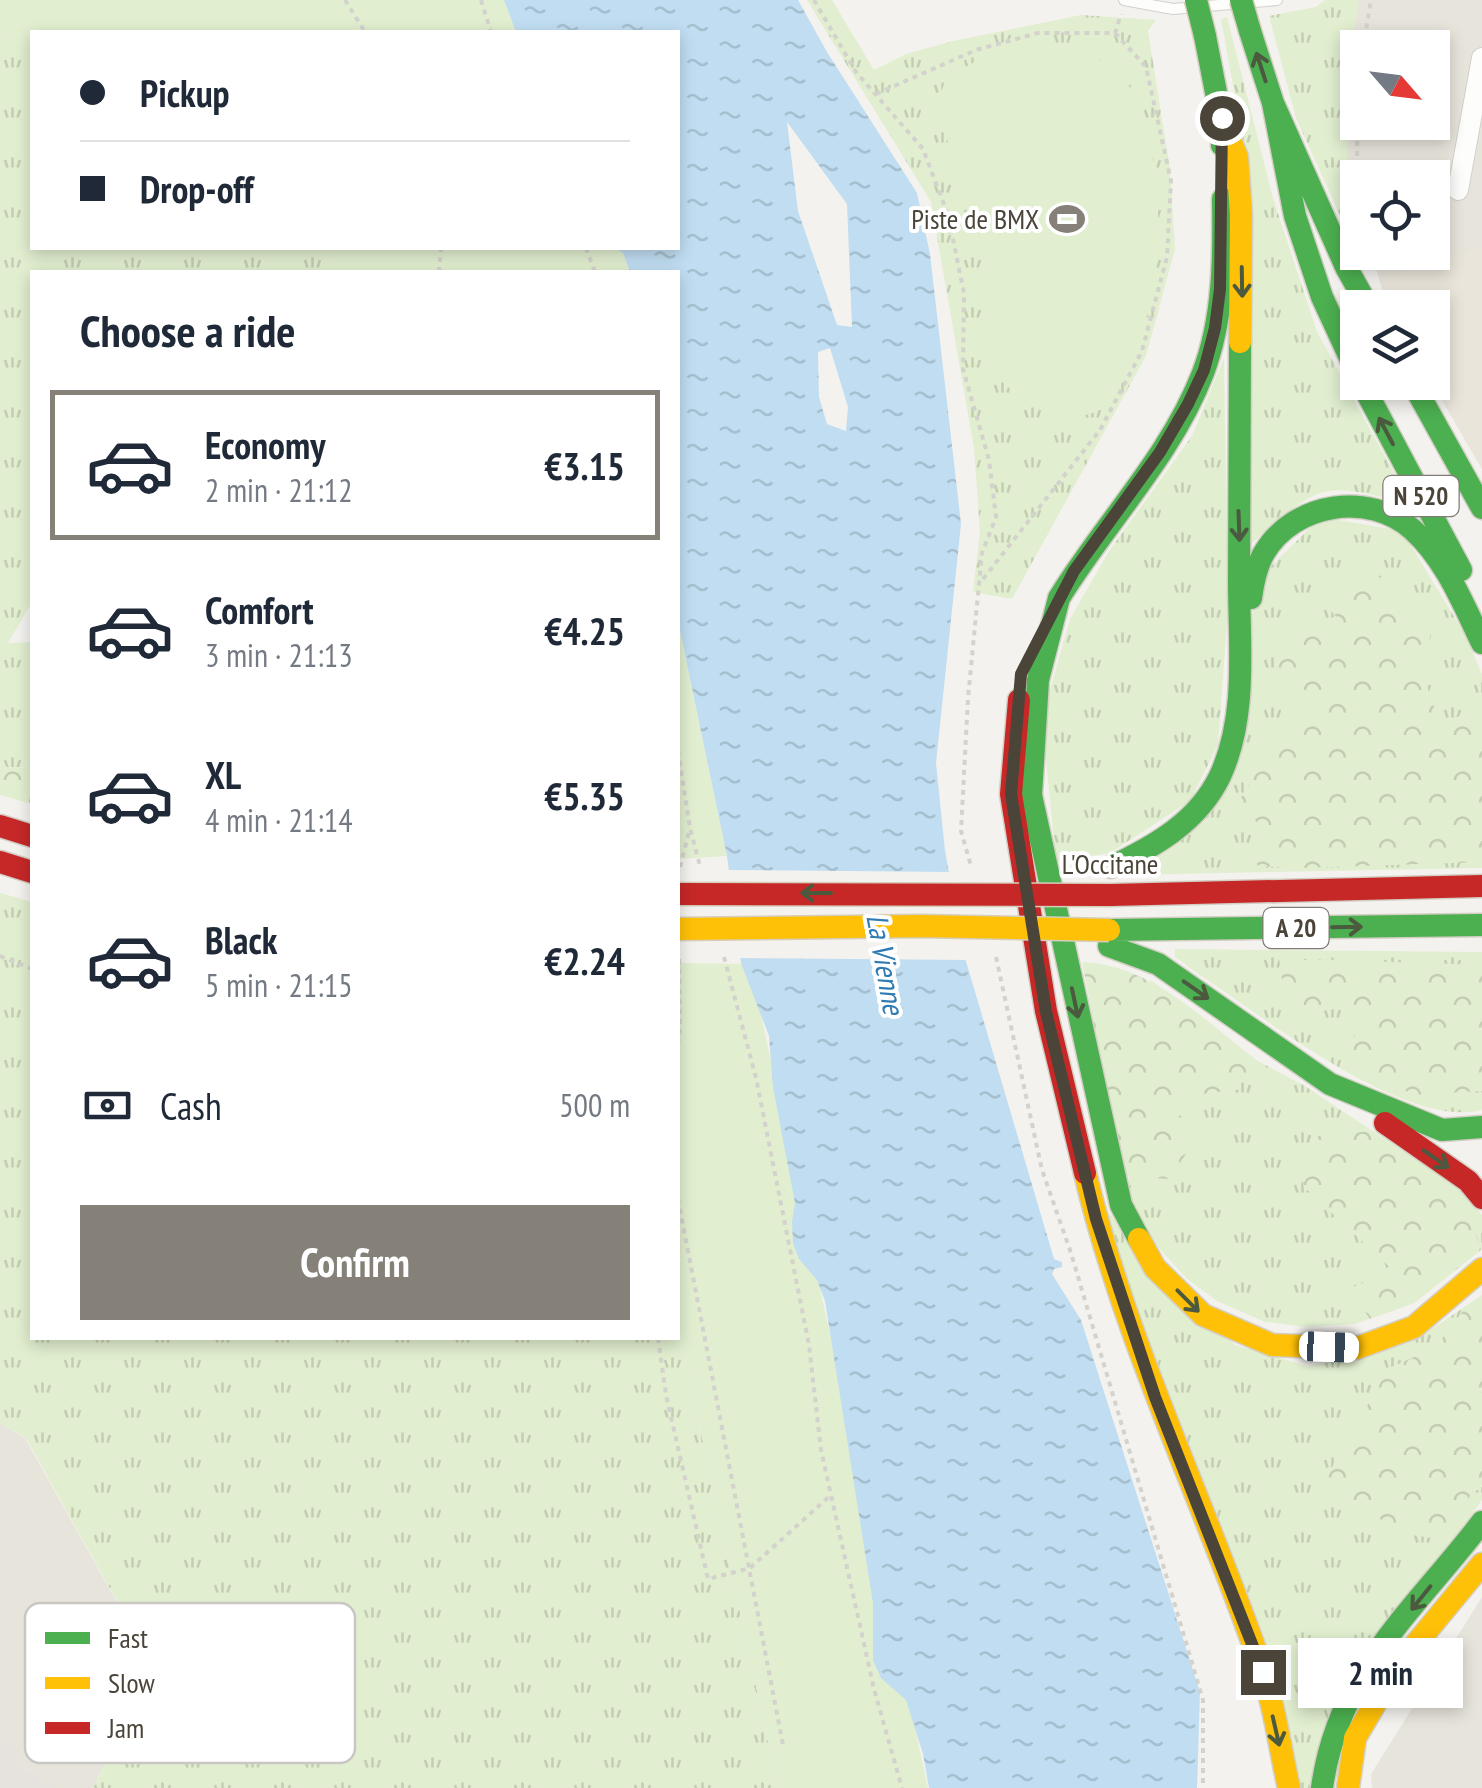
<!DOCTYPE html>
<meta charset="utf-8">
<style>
body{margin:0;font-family:"PT Sans Narrow",sans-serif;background:#f6f6f7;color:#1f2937;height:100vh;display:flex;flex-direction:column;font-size:38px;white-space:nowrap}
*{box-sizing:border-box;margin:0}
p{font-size:32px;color:#747a83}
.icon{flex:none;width:55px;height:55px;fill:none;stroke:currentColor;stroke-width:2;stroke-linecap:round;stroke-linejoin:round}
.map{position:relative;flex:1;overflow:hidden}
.drawer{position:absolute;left:30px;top:270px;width:650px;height:1070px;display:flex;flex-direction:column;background:#fff;border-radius:0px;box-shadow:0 5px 15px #0003}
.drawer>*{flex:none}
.banner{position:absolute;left:30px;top:30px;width:650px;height:220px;border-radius:0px;box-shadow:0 5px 15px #0003;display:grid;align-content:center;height:220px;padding:0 50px;background:#fff}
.needle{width:65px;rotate:118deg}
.controls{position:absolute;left:1340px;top:30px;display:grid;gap:20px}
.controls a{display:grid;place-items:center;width:110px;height:110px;border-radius:0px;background:#fff;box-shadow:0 5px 15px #0003;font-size:50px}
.end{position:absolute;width:45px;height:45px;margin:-22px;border:12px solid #4b4439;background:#fff;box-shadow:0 0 0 5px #fff}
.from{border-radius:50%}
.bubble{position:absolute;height:70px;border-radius:0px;background:#fff;box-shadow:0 5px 15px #0003;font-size:32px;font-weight:800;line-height:70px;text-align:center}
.car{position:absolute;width:30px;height:60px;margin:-30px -15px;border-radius:12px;box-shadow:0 0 8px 2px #0007;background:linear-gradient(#fff 24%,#345 0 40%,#fff 0 76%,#345 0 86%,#fff 0)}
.banner b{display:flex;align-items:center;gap:35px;height:95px;font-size:38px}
.banner b+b{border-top:2px solid #e0e1e3}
.banner i{width:25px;height:25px;background:#1f2937}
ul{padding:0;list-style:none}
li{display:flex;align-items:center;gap:30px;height:150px;margin:0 20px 15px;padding:0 30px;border:5px solid transparent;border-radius:0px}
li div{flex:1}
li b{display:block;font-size:38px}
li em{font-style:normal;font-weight:800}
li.on{border-color:#868178}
li>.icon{width:90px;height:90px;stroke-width:1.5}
h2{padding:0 50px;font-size:45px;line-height:120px}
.pay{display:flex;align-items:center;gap:25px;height:110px;padding:0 50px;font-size:38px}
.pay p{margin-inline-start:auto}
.button{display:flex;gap:20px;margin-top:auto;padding:20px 50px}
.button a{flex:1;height:115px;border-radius:0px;background:#868178;color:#fff;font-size:40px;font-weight:800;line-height:115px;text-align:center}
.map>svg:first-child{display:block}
</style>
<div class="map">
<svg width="1482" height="1788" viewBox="0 0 1482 1788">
<defs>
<pattern id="grass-tufts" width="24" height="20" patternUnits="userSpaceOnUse" patternTransform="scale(2.5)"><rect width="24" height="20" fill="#e1eecf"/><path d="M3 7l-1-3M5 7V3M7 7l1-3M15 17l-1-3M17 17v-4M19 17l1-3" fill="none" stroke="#c3cdb2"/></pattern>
<pattern id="forest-crowns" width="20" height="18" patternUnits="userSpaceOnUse" patternTransform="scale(2.5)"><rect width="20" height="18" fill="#e1eecf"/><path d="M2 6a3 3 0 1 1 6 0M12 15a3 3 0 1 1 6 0" fill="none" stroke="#c3cdb2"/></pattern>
<pattern id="water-ripples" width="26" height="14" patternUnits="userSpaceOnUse" patternTransform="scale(2.5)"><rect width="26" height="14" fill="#c0ddf1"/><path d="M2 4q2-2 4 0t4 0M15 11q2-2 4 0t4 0" fill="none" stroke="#a6bfcf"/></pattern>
</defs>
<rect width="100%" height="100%" fill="#f4f2ee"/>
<path fill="#e7e4dc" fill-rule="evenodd" d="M1348 0H1482V469L1432 382V308L1388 307 1371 253 1432 252V178H1358L1357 210 1332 126ZM1358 48H1432V122H1358Z
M0 1423 25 1438 152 1665 93 1788H0Z
M1482 1597V1788H1372L1371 1774Z"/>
<path fill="#eae5da" d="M1482 248V469L1432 383V308L1388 307 1384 277Z"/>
<path fill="url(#grass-tufts)" d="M807 0H832L874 70 906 54 953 41 1081 15 1156 20 1148 31 1170 169 1175 249 1146 356 1012 599 973 592 980 532 974 448 931 202Z
M1325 0H1359C1344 79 1345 160 1351 240L1296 118 1269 16 1316 7Z
M1227 17 1273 198 1317 332 1411 504C1318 481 1323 482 1251 544L1243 141 1221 19Z
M32 36V248H320L339 272H32V602L8 643 32 642V768L7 767 0 762V40Z
M1224 358 1228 608 1218 745 1190 801 1110 853 1056 861 1042 718 1070 619 1109 551 1192 436Z
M1321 517 1402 531 1463 631 1482 674V868L1121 875 1205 821 1261 576Z
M0 893 32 902V1338H678V1326L778 1788H93L152 1664 26 1438 0 1423Z
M1175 949 1482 952V1110C1404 1130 1262 1015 1197 973L1175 957Z
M1151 980 1256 1060 1305 1086 1461 1190 1482 1215V1249L1414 1303 1355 1324 1307 1327 1265 1322 1217 1301 1187 1279 1158 1247 1127 1196Z
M1103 1207 1235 1345 1307 1366 1370 1356 1423 1335 1482 1295V1500L1456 1537 1311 1788H1295Z"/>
<path fill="url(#forest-crowns)" d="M1392 575 1389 604 1431 624 1426 682 1439 723 1478 710 1482 723V862L1301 868 1258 866 1252 854 1267 830 1236 806 1273 746 1294 732 1300 697 1280 681 1275 662 1286 642 1300 626 1336 650 1346 627 1329 609C1341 576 1359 577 1392 575Z
M0 762 7 767 32 768V804L0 795Z
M1279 958 1482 965V1091L1412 1095 1350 1053 1363 1005 1287 1016Z
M1082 962C1152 965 1204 1020 1256 1060L1237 1090 1156 1099 1201 1130 1170 1179 1123 1176Z
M1373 1131 1461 1190 1481 1250 1414 1303 1370 1319 1349 1288 1395 1272 1303 1186 1318 1136Z
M1477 1299 1482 1302V1392L1475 1398 1482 1404V1487L1470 1495 1456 1537 1453 1541 1411 1535 1320 1488 1389 1368 1435 1348 1466 1307Z"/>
<path fill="#e1eecf" d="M0 0H504L516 32H89L88 30 32 32V36L0 40Z
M1025 44C1059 45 1100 51 1124 79 1163 126 1165 253 1149 310 1140 340 1128 368 1116 396 1102 413 1083 419 1061 415 990 402 991 351 987 292 985 263 981 236 973 209 965 179 932 119 941 92 949 66 1002 51 1025 44Z
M320 248H614L623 253 630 272H339Z
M678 621 727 856 678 859Z
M678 963 750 964 928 1788H778L678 1326Z"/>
<path fill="#e6e3df" d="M0 1740 17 1749 12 1763 54 1788H0Z"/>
<path fill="url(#water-ripples)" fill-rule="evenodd" d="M504 0H798L827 52 917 193 930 254 961 524 936 763 945 851 965 958 1054 1259 1062 1262V1267L1054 1269 1052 1274 1081 1320 1200 1692 1197 1788H929L923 1754 906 1700 881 1678 873 1660V1603L825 1301 817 1280 799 1259 793 1243 792 1222 795 1203 773 1087 769 1036 741 963 727 856 678 621V272H630L623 253 614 248H678V32H516ZM787 122 847 204 852 327 837 325 798 211ZM830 348 848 407 846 431 827 424 819 397 818 352Z"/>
<path fill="#f4f2ee" d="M724 870 954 872 971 960 736 958Z"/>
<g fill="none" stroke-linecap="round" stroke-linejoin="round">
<defs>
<path id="lane" d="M1124 0 1173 9 1277 0"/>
<path id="street" d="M1458 190 1482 58"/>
<path id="fast" d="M1250 31 1273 103 1295 216 1322 297 1358 375
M1205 36 1221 118 1222 145
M1273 103 1346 267 1369 308
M1361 382 1461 570
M1412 382 1482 508
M1059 598C1105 523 1171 456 1203 373 1224 318 1224 257 1223 199
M1059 598 1038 680 1031 795 1121 1205 1139 1239
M1251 598C1253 583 1256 567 1264 553 1294 502 1370 491 1413 530 1446 560 1463 604 1482 643
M1111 867C1155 846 1198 822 1220 776 1248 716 1239 644 1239 580 1240 501 1240 422 1240 342
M1109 930 1482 925
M1109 946 1158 964 1330 1084 1442 1130 1482 1127
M1322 1788C1338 1671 1414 1611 1482 1522"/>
<path id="slow" d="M1221 118 1237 157 1241 215 1240 342
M1085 1173C1126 1345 1205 1503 1262 1669 1275 1707 1280 1749 1289 1788
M1139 1239 1155 1268 1203 1315 1272 1345 1357 1348 1414 1327 1482 1269
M1348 1788 1355 1738 1396 1668 1482 1564"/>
<path id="jam" d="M1019 700 1011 794 1046 1011 1085 1173
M0 826 32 836
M0 862 32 872
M1111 895 1482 886
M1385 1123 1468 1181 1482 1198"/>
</defs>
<use href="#lane" stroke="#d2d0cb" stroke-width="12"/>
<use href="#street" stroke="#d2d0cb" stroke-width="22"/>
<use href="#fast" stroke="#d3cfc5" stroke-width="25"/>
<use href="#slow" stroke="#d3cfc5" stroke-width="25"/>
<use href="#jam" stroke="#d3cfc5" stroke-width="25"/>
<path stroke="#d3d2cc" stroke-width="4" stroke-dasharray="5 5" stroke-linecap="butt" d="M345 0 365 32
M481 0 491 32
M814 0 856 72 923 149 948 215 964 293 963 369 989 460 996 517 982 553 968 698 961 831 971 866
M1363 48 1371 0
M876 94 976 50 1038 33H1115L1121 14
M1356 216 1358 96
M586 248 595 272
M439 272 441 248
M983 579 1100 430 1142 351 1167 257 1171 181 1146 67 1115 33
M678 751 690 828 700 866
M680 867 690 828
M0 956 32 969
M724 957 756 1078 809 1345 821 1450 874 1689 902 1788
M996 957 1042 1170 1071 1253 1203 1700V1788
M678 1044 680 1029 679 956
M678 1199 783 1745
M658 1338 666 1395 708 1579 750 1568 832 1494"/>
<use href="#lane" stroke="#fdfdfc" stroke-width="10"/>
<use href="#street" stroke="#fdfdfc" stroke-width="20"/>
<use href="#fast" stroke="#4caf50" stroke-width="22"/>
<use href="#slow" stroke="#ffc107" stroke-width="22"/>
<use href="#jam" stroke="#c62828" stroke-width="22"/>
<defs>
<path id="fast-bridge" d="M1196 0 1205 36
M1241 0 1250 31"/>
<path id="slow-bridge" d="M678 929 921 926 1109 930"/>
<path id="jam-bridge" d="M678 894 1111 895"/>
</defs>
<use href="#fast-bridge" stroke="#d6cebb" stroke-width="25" stroke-linecap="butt"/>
<use href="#slow-bridge" stroke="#d6cebb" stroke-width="25" stroke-linecap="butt"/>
<use href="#jam-bridge" stroke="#d6cebb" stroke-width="25" stroke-linecap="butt"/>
<use href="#fast-bridge" stroke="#4caf50" stroke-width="22"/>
<use href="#slow-bridge" stroke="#ffc107" stroke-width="22"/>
<use href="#jam-bridge" stroke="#c62828" stroke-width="22"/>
</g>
<defs><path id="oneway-shaft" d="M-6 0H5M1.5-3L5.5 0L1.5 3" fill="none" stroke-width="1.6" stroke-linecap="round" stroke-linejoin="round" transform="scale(2.5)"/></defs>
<g stroke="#4b593e">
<use href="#oneway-shaft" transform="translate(1261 67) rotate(-108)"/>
<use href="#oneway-shaft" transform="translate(1242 282) rotate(89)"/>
<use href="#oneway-shaft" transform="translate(1386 431) rotate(-118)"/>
<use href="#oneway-shaft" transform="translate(1239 526) rotate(88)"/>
<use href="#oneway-shaft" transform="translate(816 893) rotate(180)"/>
<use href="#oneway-shaft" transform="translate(1347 927) rotate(-1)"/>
<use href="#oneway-shaft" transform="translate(1196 990) rotate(35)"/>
<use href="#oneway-shaft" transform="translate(1075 1003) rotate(78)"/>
<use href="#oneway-shaft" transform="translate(1436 1159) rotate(35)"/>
<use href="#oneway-shaft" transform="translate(1188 1301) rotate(45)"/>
<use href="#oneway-shaft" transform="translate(1421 1598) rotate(129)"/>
<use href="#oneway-shaft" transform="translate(1276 1731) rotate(77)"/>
</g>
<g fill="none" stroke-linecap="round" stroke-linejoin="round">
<path stroke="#4b4439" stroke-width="12" d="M1222 118 1220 289 1215 328 1204 370 1188 404 1160 452 1074 571 1021 674 1011 794 1046 1012 1096 1219 1155 1397 1263 1672"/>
</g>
<defs>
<symbol id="stadium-bare" viewBox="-9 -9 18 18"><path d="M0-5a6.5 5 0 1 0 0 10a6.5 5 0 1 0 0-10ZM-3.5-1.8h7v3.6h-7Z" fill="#868178" stroke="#fff" stroke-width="2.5" paint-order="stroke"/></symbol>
</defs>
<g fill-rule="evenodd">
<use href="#stadium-bare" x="1042" y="194" width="50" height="50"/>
</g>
<g text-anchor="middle" stroke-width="8" stroke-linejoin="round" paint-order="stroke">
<g fill="#fff" stroke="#817c74" stroke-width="2.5">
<rect x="1383.5" y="476" width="75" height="40" rx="8"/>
<rect x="1263.5" y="908" width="65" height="40" rx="8"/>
</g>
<g font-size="25" font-weight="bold" fill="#4b4439">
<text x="1421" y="505">N 520</text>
<text x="1296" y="937">A 20</text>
</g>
<g font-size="28" fill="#4b4439" stroke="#fff" text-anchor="end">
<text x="1039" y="229">Piste de BMX</text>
</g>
<g font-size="28" fill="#4b4439" stroke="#fff">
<text x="1110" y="874">L'Occitane</text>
</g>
<g font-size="30" font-style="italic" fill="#2e7ab2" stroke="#fff">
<text transform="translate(885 964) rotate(80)" y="10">La Vienne</text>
</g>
</g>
<rect x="25" y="1603" width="330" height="160" rx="15" fill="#fff" stroke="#c9c7c4" stroke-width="2.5"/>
<rect x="45" y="1632" width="45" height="12" fill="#4caf50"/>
<rect x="45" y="1677" width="45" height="12" fill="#ffc107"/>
<rect x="45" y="1722" width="45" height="12" fill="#c62828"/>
<g font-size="28" fill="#4b4439">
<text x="108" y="1648">Fast</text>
<text x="108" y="1693">Slow</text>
<text x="108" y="1738">Jam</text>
</g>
</svg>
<div class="controls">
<a><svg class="needle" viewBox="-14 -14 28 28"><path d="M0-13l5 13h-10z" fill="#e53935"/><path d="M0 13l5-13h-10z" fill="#747a83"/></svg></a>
<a><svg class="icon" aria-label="locate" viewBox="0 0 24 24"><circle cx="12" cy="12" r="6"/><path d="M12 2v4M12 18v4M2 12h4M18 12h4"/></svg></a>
<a><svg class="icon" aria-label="layers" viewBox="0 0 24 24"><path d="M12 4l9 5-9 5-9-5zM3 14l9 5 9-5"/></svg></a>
</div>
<i class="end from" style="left:1222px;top:118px"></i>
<i class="end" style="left:1263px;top:1672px"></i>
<div class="bubble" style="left:1298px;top:1638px;width:165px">2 min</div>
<i class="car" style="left:1329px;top:1347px;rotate:92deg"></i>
<div class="banner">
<b><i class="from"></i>Pickup</b>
<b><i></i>Drop-off</b>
</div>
<section class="drawer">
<h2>Choose a ride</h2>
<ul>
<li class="on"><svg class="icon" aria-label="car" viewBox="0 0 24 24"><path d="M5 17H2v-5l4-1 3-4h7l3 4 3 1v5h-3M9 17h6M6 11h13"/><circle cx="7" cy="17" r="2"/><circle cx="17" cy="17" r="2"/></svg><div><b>Economy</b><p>2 min · 21:12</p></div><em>€3.15</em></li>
<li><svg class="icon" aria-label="car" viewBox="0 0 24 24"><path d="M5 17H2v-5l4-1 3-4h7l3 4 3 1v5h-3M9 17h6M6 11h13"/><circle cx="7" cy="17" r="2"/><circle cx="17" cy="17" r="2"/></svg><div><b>Comfort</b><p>3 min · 21:13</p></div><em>€4.25</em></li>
<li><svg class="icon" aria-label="car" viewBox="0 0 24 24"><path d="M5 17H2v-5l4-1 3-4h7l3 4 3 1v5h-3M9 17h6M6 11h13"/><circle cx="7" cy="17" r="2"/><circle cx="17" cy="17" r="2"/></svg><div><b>XL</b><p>4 min · 21:14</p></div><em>€5.35</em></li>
<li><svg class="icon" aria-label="car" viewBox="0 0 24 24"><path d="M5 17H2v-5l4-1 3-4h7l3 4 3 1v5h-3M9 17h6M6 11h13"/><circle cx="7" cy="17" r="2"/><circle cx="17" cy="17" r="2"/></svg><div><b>Black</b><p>5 min · 21:15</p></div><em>€2.24</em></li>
</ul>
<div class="pay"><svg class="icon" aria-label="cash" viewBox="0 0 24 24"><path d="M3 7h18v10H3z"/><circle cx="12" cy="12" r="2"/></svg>Cash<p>500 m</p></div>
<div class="button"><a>Confirm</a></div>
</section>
</div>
